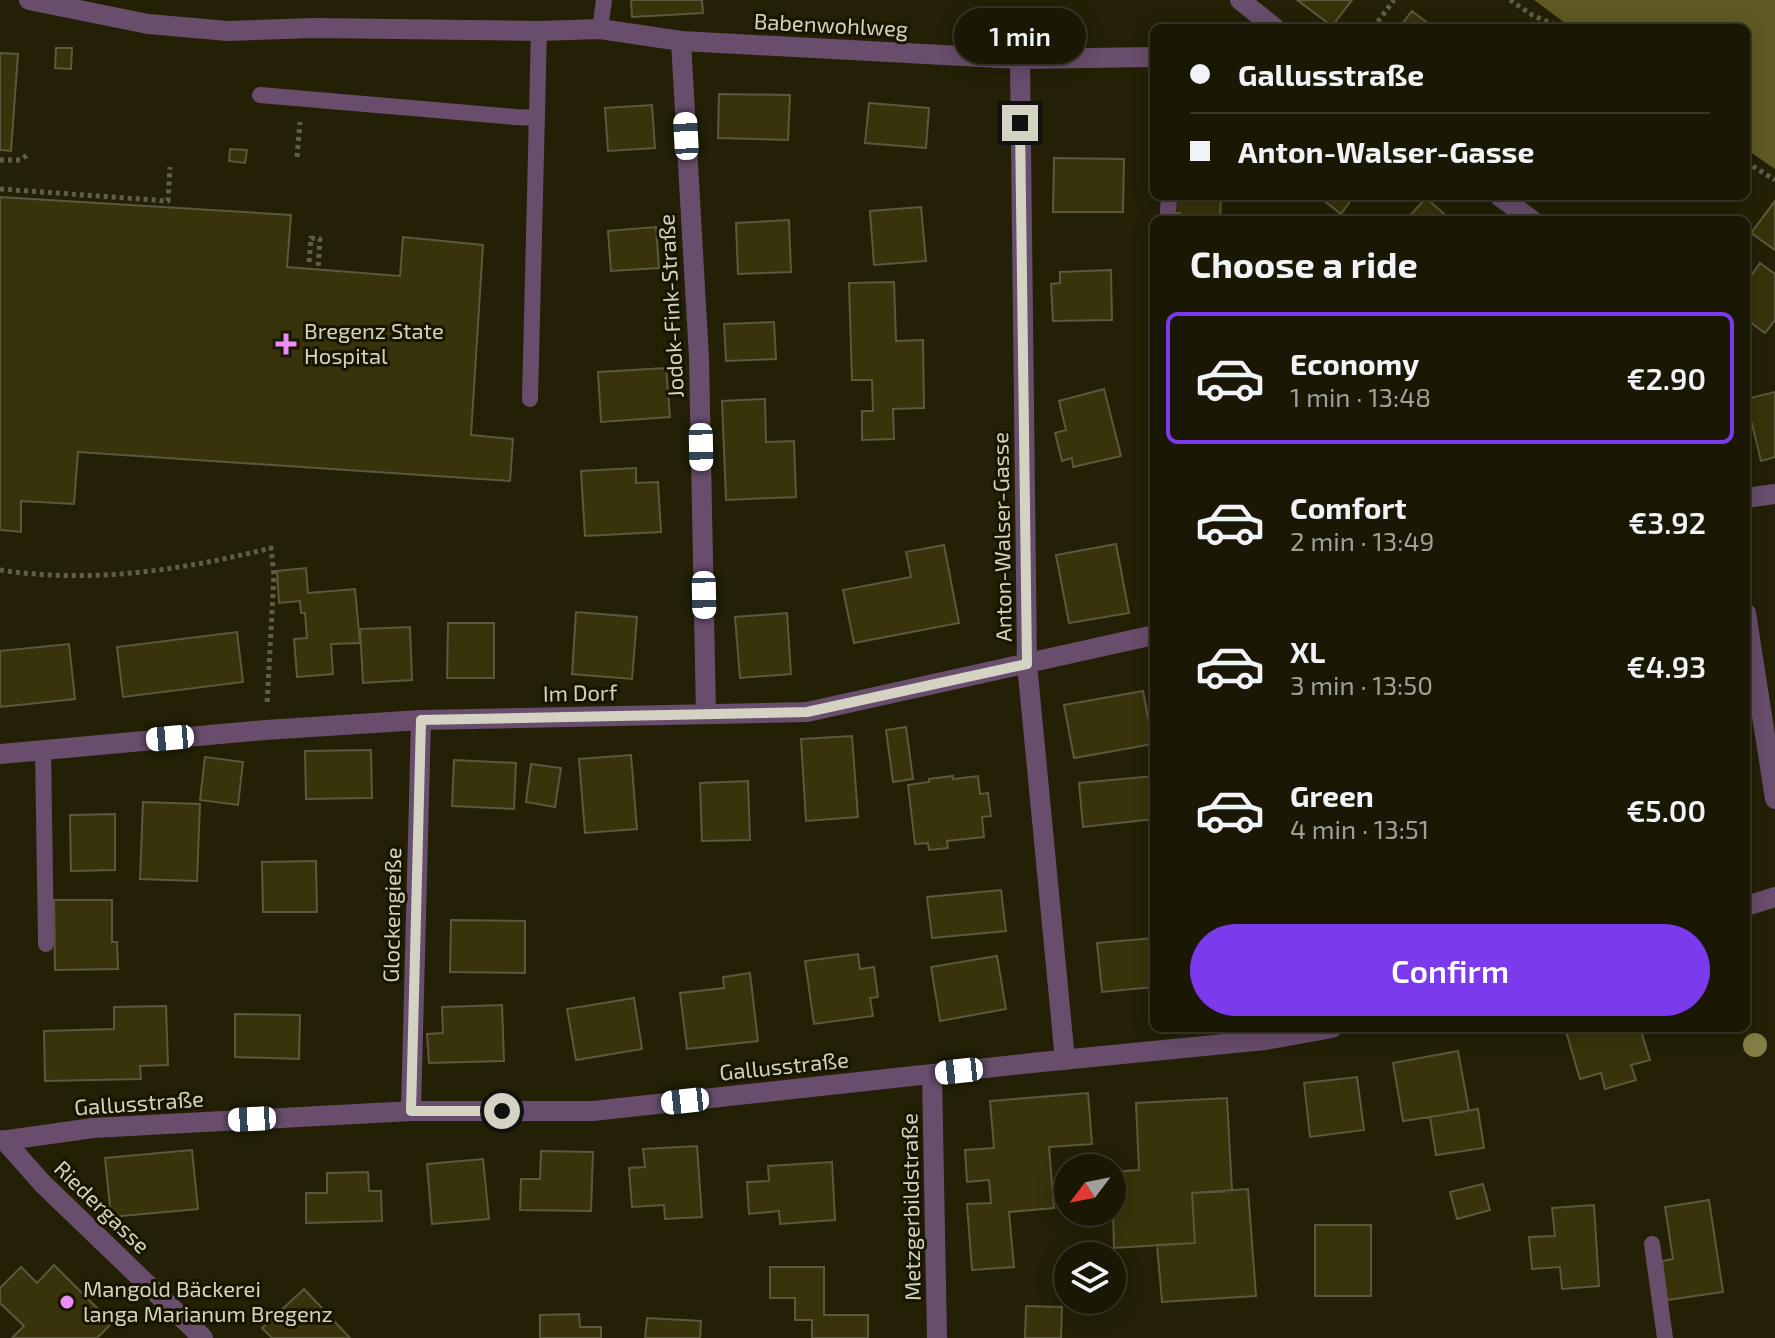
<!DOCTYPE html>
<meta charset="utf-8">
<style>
body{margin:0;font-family:"Exo 2",sans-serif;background:#272513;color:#f1f3f6;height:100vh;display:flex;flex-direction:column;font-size:30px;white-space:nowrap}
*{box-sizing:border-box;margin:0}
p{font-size:26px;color:#9fa09a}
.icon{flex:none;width:44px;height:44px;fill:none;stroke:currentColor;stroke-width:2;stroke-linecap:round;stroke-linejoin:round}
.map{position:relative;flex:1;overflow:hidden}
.side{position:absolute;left:1150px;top:216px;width:600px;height:816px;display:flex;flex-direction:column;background:#1a1804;border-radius:12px;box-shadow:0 4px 20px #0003,0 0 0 2px #383726}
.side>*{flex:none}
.banner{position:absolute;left:1150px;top:24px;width:600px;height:176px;border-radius:12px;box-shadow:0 4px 20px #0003,0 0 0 2px #383726;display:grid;align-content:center;height:176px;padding:0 40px;background:#1a1804}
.needle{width:52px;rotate:238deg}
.tools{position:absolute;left:1054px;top:1154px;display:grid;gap:16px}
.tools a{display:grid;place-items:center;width:72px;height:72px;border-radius:50%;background:#1a1804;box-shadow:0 4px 20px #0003,0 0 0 2px #383726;font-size:40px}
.end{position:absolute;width:36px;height:36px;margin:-18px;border:10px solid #d4d3c3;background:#111;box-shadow:0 0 0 4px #111}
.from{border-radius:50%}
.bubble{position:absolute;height:56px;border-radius:28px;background:#1a1804;box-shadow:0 4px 20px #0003,0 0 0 2px #383726;font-size:26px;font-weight:600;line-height:56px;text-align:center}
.car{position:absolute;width:24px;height:48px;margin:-24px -12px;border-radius:10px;box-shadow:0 0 6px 2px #0007;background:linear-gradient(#fff 24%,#345 0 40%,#fff 0 76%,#345 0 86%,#fff 0)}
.banner b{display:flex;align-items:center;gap:28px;height:76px;font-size:30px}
.banner b+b{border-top:2px solid #383726}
.banner i{width:20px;height:20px;background:#f1f3f6}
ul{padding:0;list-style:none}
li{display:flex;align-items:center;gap:24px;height:132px;margin:0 16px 12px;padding:0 24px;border:4px solid transparent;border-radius:12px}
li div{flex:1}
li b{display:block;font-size:30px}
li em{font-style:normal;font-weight:600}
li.active{border-color:#7c3aed}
li>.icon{width:72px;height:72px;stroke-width:1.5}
h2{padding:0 40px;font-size:36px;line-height:96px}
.cta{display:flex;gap:16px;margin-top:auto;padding:16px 40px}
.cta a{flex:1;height:92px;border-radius:48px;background:#7c3aed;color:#fff;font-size:32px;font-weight:600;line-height:92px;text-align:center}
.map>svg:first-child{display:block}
</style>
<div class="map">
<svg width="1775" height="1338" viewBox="0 0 1775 1338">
<rect width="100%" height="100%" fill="#232006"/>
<path fill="#5f5924" d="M1534 0H1775V169L1746 149V28H1572Z"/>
<path fill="#38330a" stroke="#5b583d" stroke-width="2" d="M631 0H702L703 13 632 17Z
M1297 0H1352L1332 26Z
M1412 11 1434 28H1399Z
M56 48H72L71 69 55 68Z
M0 53 18 54 11 151 0 150Z
M719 94 790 95 788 140 718 138Z
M869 103 929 108 926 148 865 143Z
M652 105 655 148 608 151 605 108Z
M230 149 247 150 245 163 229 161Z
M1054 158 1124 159 1123 212H1053Z
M1174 196H1221L1220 220H1179L1180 213H1174Z
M1318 196H1354L1341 214Z
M0 197 291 215 287 267 400 276 403 237 483 245 471 435 513 439 510 481 78 452 74 504 21 501V532L0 530Z
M1426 198 1451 220H1406Z
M1775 201V250L1751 233Z
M921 207 926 261 874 265 870 211Z
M789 220 791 272 738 274 736 223Z
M656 227 659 268 611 271 608 231Z
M1760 263 1775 274V320L1765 333 1746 319V283Z
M1111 270 1112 320 1053 321 1051 284 1060 283V272Z
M894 282 896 341 923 340 924 408 893 409 894 439 862 440V411H873L872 380H852L849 283Z
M774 322 776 359 726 361 724 324Z
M666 368 670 417 601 422 598 372Z
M1104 389 1121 456 1073 467 1072 458 1062 461 1055 433 1066 430 1059 401Z
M1775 392V457L1761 461 1746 399Z
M765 399 766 442 794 441 796 497 726 500 722 401Z
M636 468V483L658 482 661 532 585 536 581 471Z
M1116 544 1129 613 1069 623 1056 555Z
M944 545 959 623 854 643 843 590 911 577 906 552Z
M306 568 308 593 355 589 360 643 331 644 333 674 297 677 294 639 307 638 305 613H301L300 601 279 603 277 571Z
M576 612 637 617 632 679 572 674Z
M787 613 791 674 740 678 735 617Z
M448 623H494V678H447Z
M410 627 412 680 363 683 360 629Z
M237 632 243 682 123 697 117 647Z
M69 644 75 699 0 707V651Z
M1143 691 1153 744 1074 758 1064 705Z
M906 727 913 779 893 782 886 730Z
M852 736 858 817 806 821 801 739Z
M371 750 372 798 306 799 305 751Z
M631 755 637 829 585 833 579 759Z
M205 757 243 762 238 805 200 800Z
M454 760 516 763 514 809 452 806Z
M531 764 561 768 555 807 526 802Z
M953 776V779L978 776 980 794 988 793 991 816 982 817 984 837 947 841 948 848 929 850 928 843 915 844 908 785 929 782V779Z
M1154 776V819L1083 827 1079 783Z
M748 781 750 840 702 841 700 783Z
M143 802 200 804 197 881 140 879Z
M115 814V870L71 871 70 815Z
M316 861 317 912H263L262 862Z
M1001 890 1006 931 932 938 927 897Z
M54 900H112V942H117L118 969 55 970Z
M451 920 525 921V973L450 972Z
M1154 938V987L1102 992 1097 943Z
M858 954 860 969 874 967 878 997 870 998 873 1016 814 1024 805 961Z
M997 956 1006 1009 940 1021 931 967Z
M750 973 758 1041 687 1049 680 993 724 988 723 977Z
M634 998 642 1049 576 1060 567 1009Z
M502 1005 504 1061 429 1063 427 1034 443 1033 442 1007Z
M166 1006 168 1065 140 1066 141 1079 45 1081 44 1031 114 1029V1007Z
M235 1014 300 1015 299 1059 235 1057Z
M1565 1028H1640L1650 1060 1631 1065 1636 1080 1605 1089 1601 1073 1580 1079Z
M1458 1051 1469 1111 1403 1121 1393 1063Z
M1357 1077 1364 1130 1310 1137 1304 1083Z
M1088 1093 1092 1144 1049 1147 1054 1208 1009 1212 1014 1267 972 1270 967 1204 991 1203 989 1180 967 1182 965 1150 994 1148 990 1101Z
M1227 1098 1232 1191 1192 1193 1195 1243 1114 1248 1112 1172 1139 1170 1136 1103Z
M1478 1109 1484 1148 1436 1155 1430 1117Z
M697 1146 702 1217 665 1219 664 1205 632 1207 629 1168 645 1167 643 1149Z
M192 1150 198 1209 111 1217 105 1158Z
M541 1151 593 1152 591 1211 520 1210 521 1179H540Z
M483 1159 489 1219 432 1224 427 1164Z
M832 1162 835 1220 780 1224 779 1211 749 1214 747 1182 769 1181 768 1166Z
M368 1172 369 1191H381L382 1221 306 1223V1193H327V1173Z
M1483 1184 1490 1210 1457 1219 1450 1192Z
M1248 1189 1256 1296 1162 1302 1157 1245 1195 1243 1192 1193Z
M1709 1200 1723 1292 1667 1300 1662 1261 1673 1259 1665 1207Z
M1594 1205 1599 1286 1562 1289 1560 1267 1532 1269 1529 1237 1555 1236 1552 1208Z
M1315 1225H1371V1296H1315Z
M54 1265 112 1323 97 1338H12L24 1326 0 1303V1288L21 1267 37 1283Z
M770 1267H824V1315H868V1338H812V1320H795V1298H770Z
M304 1289 350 1338H272L262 1328Z
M1026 1306 1062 1307 1061 1338H1025Z
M579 1314 580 1327H601V1338H540V1315Z
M647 1318 701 1321 700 1338H645Z"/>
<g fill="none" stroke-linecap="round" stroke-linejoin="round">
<path stroke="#605e47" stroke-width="5" stroke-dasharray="4 4" stroke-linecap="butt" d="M1510 0 1532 15 1562 28
M1373 28 1394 0
M297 157 300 122
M0 160H20L29 154
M1746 162 1775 180
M0 189 168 201 170 167
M309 262 311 238 320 239 318 269
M0 570C91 584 183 570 271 548L274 575 267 705"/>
<path stroke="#684d6c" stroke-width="16" d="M600 29 604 0
M260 95 515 117 537 118
M1168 212 1169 196
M530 399 539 31
M43 749 46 944
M1652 1244 1665 1338"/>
<path stroke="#684d6c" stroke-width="20" d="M29 0 148 24 228 31 314 28 539 31 600 29 681 41 1020 59 1154 57
M1240 0 1275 28
M681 41 699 358 706 714
M1020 59 1027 664 1065 1060
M1499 196 1532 220
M1746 498 1775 494
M1746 613 1775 799
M0 754 265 730 421 720 807 712 1154 635
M1746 906 1775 897
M932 1074 937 1338
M411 1111 421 720
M4 1140 42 1183 203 1338
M0 1141 93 1128 411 1111H593L1041 1062 1265 1040 1332 1028"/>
</g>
<circle fill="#837e45" cx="1755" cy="1045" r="12"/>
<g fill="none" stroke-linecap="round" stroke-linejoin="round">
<path stroke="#d4d3c3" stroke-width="10" d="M502 1111H411L421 720 807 712 1027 664 1020 123"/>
</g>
<g fill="#ec8cfb" stroke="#191600" stroke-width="3">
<path d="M282 332h8v8h8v8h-8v8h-8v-8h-8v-8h8z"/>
<circle cx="67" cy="1302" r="8"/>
</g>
<g text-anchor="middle" stroke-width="6" stroke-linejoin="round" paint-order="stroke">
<g font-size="22" fill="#d4d3c3" stroke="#191600">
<text transform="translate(831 25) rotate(3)" y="8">Babenwohlweg</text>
<text transform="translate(671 306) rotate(-93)" y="8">Jodok-Fink-Straße</text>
<text transform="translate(1002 537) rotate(-91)" y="8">Anton-Walser-Gasse</text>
<text transform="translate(580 693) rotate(-1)" y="8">Im Dorf</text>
<text transform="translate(392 915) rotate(-89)" y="8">Glockengieße</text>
<text transform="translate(784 1066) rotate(-6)" y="8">Gallusstraße</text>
<text transform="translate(139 1103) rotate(-4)" y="8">Gallusstraße</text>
<text transform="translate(102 1207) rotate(44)" y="8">Riedergasse</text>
<text transform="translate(911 1207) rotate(-91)" y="8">Metzgerbildstraße</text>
</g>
<g font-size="22" fill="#d4d3c3" stroke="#191600" text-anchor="start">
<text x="304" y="339">Bregenz State<tspan x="304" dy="25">Hospital</tspan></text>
<text x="83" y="1297">Mangold Bäckerei<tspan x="83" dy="25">langa Marianum Bregenz</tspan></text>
</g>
</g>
</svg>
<div class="tools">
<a><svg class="needle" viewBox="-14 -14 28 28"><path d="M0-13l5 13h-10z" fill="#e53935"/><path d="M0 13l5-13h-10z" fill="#9fa09a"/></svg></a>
<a><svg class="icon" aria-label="layers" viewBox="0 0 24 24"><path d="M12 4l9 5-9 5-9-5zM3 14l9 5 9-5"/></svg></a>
</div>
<i class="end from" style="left:502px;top:1111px"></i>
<i class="end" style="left:1020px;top:123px"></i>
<div class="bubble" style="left:954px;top:8px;width:132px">1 min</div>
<i class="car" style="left:686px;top:136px;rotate:357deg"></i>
<i class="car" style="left:701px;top:447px;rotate:179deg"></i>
<i class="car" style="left:704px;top:595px;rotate:179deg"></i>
<i class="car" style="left:170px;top:738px;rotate:265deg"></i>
<i class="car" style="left:959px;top:1071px;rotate:264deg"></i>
<i class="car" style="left:685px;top:1101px;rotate:264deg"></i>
<i class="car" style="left:252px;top:1119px;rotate:267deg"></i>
<div class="banner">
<b><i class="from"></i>Gallusstraße</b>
<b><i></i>Anton-Walser-Gasse</b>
</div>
<section class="side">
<h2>Choose a ride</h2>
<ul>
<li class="active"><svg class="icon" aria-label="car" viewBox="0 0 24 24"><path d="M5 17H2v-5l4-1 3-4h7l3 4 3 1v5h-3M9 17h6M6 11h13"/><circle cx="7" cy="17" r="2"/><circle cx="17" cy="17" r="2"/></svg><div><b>Economy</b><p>1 min · 13:48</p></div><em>€2.90</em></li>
<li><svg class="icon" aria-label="car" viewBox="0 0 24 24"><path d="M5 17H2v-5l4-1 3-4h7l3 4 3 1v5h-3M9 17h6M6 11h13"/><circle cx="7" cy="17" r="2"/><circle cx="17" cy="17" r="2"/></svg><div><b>Comfort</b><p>2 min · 13:49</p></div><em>€3.92</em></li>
<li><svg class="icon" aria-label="car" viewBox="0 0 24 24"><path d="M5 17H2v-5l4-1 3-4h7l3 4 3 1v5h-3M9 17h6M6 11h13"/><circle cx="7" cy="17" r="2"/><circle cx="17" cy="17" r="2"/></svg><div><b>XL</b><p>3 min · 13:50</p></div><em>€4.93</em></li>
<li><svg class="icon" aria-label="car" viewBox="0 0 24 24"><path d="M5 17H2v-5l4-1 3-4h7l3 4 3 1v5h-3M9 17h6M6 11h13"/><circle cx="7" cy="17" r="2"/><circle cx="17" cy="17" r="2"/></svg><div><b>Green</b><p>4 min · 13:51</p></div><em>€5.00</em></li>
</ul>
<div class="cta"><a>Confirm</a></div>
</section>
</div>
